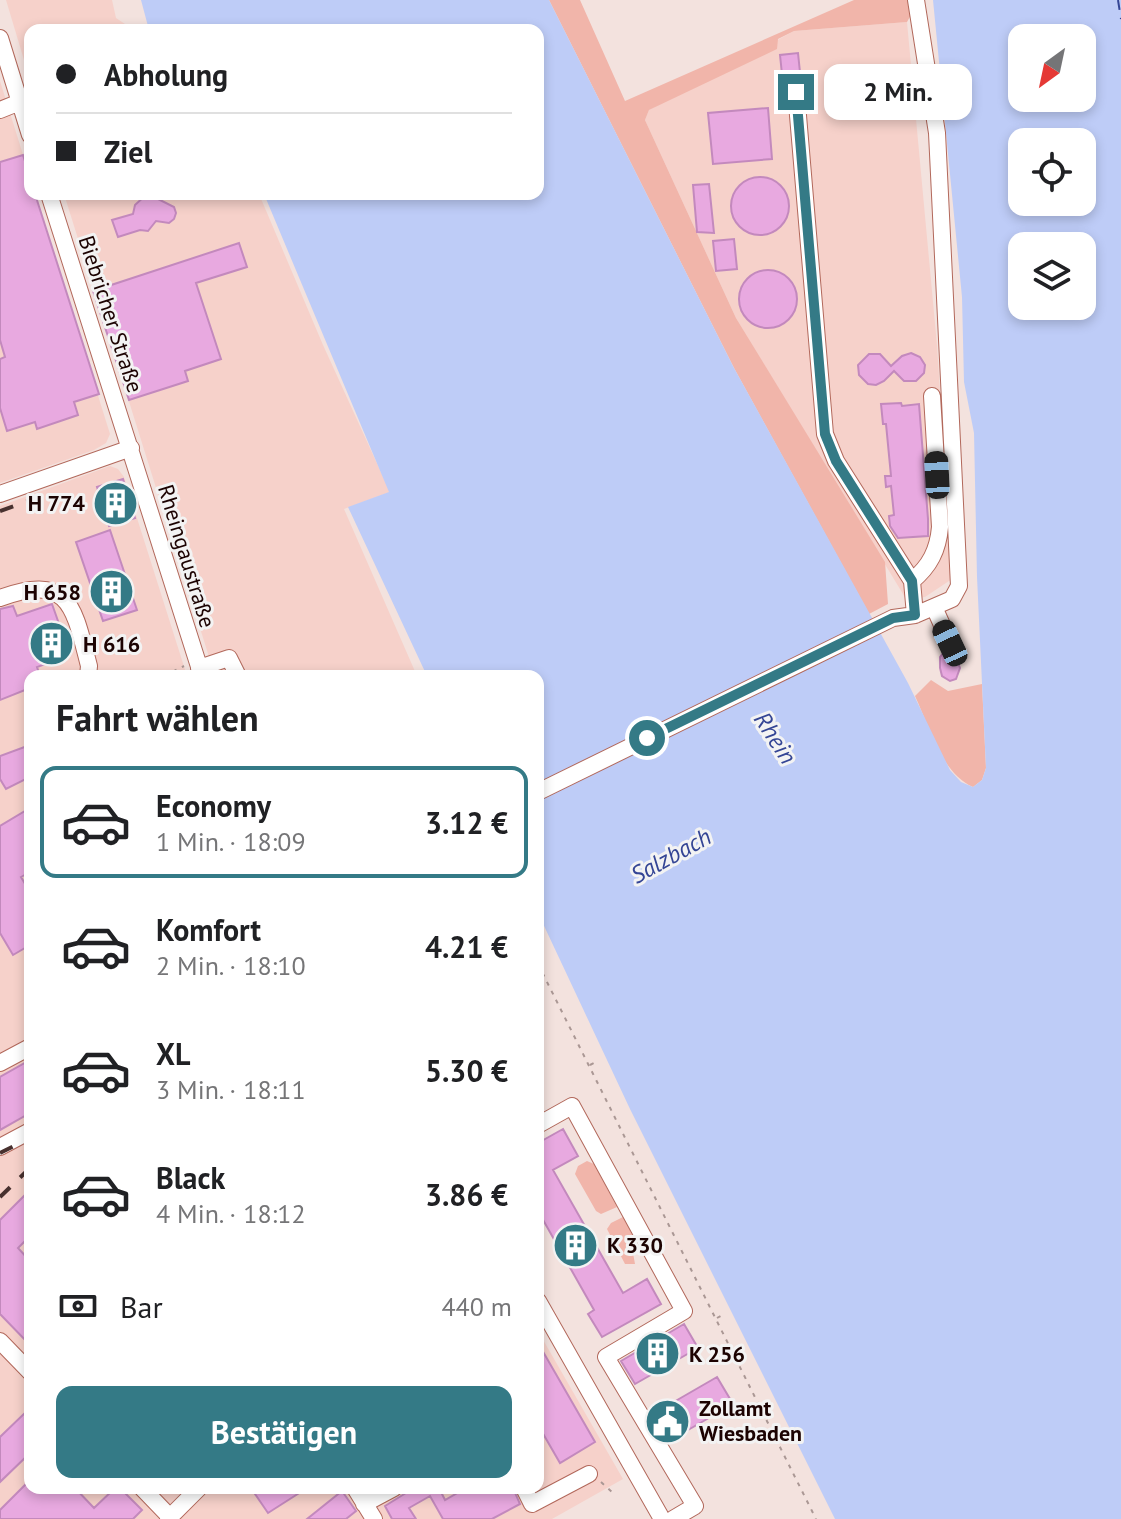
<!DOCTYPE html>
<html lang="de">
<meta charset="utf-8">
<style>
body{margin:0;font-family:"PT Sans",sans-serif;background:#f6f6f6;color:#202124;height:100vh;display:flex;flex-direction:column;font-size:30px;white-space:nowrap}
*{box-sizing:border-box;margin:0}
p{font-size:26px;color:#757577}
.icon{flex:none;width:44px;height:44px;fill:none;stroke:currentColor;stroke-width:2;stroke-linecap:round;stroke-linejoin:round}
.map{position:relative;flex:1;overflow:hidden}
.sheet{position:absolute;left:24px;top:670px;width:520px;height:824px;display:flex;flex-direction:column;background:#fff;border-radius:16px;box-shadow:0 4px 12px #0003}
.sheet>*{flex:none}
.hud{position:absolute;left:24px;top:24px;width:520px;height:176px;border-radius:16px;box-shadow:0 4px 12px #0003;display:grid;align-content:center;height:176px;padding:0 32px;background:#fff}
.needle{width:52px;rotate:213deg}
.controls{position:absolute;left:1008px;top:24px;display:grid;gap:16px}
.controls a{display:grid;place-items:center;width:88px;height:88px;border-radius:16px;background:#fff;box-shadow:0 4px 12px #0003;font-size:40px}
.end{position:absolute;width:36px;height:36px;margin:-18px;border:10px solid #347a86;background:#fff;box-shadow:0 0 0 4px #fff}
.from{border-radius:50%}
.bubble{position:absolute;height:56px;border-radius:16px;background:#fff;box-shadow:0 4px 12px #0003;font-size:26px;font-weight:700;line-height:56px;text-align:center}
.car{position:absolute;width:24px;height:48px;margin:-24px -12px;border-radius:10px;box-shadow:0 0 6px 2px #0007;background:linear-gradient(#222 24%,#8ab4d8 0 40%,#222 0 76%,#8ab4d8 0 86%,#222 0)}
.hud b{display:flex;align-items:center;gap:28px;height:76px;font-size:30px}
.hud b+b{border-top:2px solid #e0e0e0}
.hud i{width:20px;height:20px;background:#202124}
ul{padding:0;list-style:none}
li{display:flex;align-items:center;gap:24px;height:112px;margin:0 16px 12px;padding:0 16px;border:4px solid transparent;border-radius:16px}
li div{flex:1}
li b{display:block;font-size:30px}
li em{font-style:normal;font-weight:700}
li.current{border-color:#347a86}
li>.icon{width:72px;height:72px;stroke-width:1.5}
h2{padding:0 32px;font-size:36px;line-height:96px}
.pay{display:flex;align-items:center;gap:20px;height:88px;padding:0 32px;font-size:30px}
.pay p{margin-inline-start:auto}
.button{display:flex;gap:16px;margin-top:auto;padding:16px 32px}
.button a{flex:1;height:92px;border-radius:16px;background:#347a86;color:#fff;font-size:32px;font-weight:700;line-height:92px;text-align:center}
.map>svg:first-child{display:block}
</style>
<div class="map">
<svg width="1121" height="1519" viewBox="0 0 1121 1519">
<rect width="100%" height="100%" fill="#f3e2de"/>
<path fill="#f6d1ca" d="M6 0H112L116 18 134 30H30V80Z
M907 22 937 345 952 579 925 597 906 599 736 318 645 120 649 110 794 31Z
M0 81 30 177V194H35L110 434 106 443 94 450 0 483Z
M64 194H259L323 345 390 492 344 509 417 676H215Z
M110 466 118 469 124 477 187 676H30V1488H538V1331L623 1479 552 1519H0V506Z"/>
<path fill="#f1b5aa" d="M549 0H580L625 101 854 0H910L912 13 907 22 794 31 778 39 777 49 649 110 645 120 736 318 885 562 888 604 869 614 734 368Z
M931 680 948 691 982 684 986 768 982 780 973 787C941 773 929 726 915 696Z
M587 1161 594 1164 617 1207 601 1214 596 1211 575 1174 578 1166Z
M623 1217 639 1247 633 1253 635 1264H625L607 1229 611 1223Z"/>
<path fill="#beccf7" fill-rule="evenodd" d="M141 0H549L734 368 908 683 950 770 961 782 973 787 982 780 986 768 977 577 974 433 964 382 962 297 933 0H1121V1519H835L630 1109 538 913V676H427L348 507 389 492 264 194H538V30H149ZM1022 38H1082V98H1022ZM1022 142H1082V202H1022ZM1022 246H1082V306H1022Z"/>
<g fill="none" stroke-linecap="round" stroke-linejoin="round">
<path stroke="#344595" stroke-width="2" stroke-dasharray="10 8" stroke-linecap="butt" d="M1118 0 1121 19"/>
</g>
<path fill="#e8a9e0" stroke="#c389bd" stroke-width="2" d="M798 53 801 82 783 84 780 55Z
M768 108 772 159 713 164 708 113Z
M23 155 30 177V194H35L99 394 74 402 78 415 37 429 35 422 7 431 0 408V359L5 357 0 340V162Z
M731 206a29 29 0 1 1 58 0a29 29 0 1 1-58 0Z
M709 184 714 233 697 232 693 185Z
M147 194H164L158 199 174 207 176 213 174 219 169 223 156 221 148 231 140 230 118 237 112 220 133 214 135 205Z
M734 239 737 269 716 271 713 241Z
M239 243 247 267 196 283 221 359 185 371 188 381 129 400 93 291Z
M739 299a29 29 0 1 1 58 0a29 29 0 1 1-58 0Z
M911 353 920 357 925 365 924 373 916 381H904L894 371 884 381 876 385 868 384 859 375 858 365 869 354H880L891 366 902 356Z
M901 403 902 406 919 404 928 519V536L898 538 890 526 889 516 894 515 891 486 886 487 885 476H891L886 424H883L881 404Z
M123 479 135 518 109 526 97 487Z
M110 530 137 610 103 621 76 542Z
M52 604 70 655 37 667 40 676H30V688L0 700V609L13 606 17 616Z
M944 652 955 655 960 668 956 679 950 681 942 676 940 668V657Z
M30 745V777L6 789 0 779V756Z
M30 808V872L21 877 30 892V945L13 955 0 933V826Z
M30 1060V1113L0 1130V1077Z
M563 1129 578 1156 553 1170 623 1293 647 1279 661 1304 602 1337 588 1314 594 1310 538 1211V1143Z
M30 1190V1236L18 1248 30 1261V1345L0 1314V1220Z
M684 1324 698 1348 635 1384 621 1361Z
M538 1343 595 1442 560 1463 538 1425Z
M717 1377 733 1404 669 1441 653 1414Z
M30 1408V1453L0 1482V1437Z
M30 1480V1488H75L94 1508 115 1488H120L142 1510 133 1519H0V1510Z
M251 1488H307L268 1513Z
M414 1488H444L440 1490 445 1500 466 1488H513L520 1504 492 1519H443L430 1496 409 1508 416 1519H392L385 1506Z
M342 1491 356 1511 346 1519H307Z"/>
<g fill="none" stroke-linecap="round" stroke-linejoin="round">
<defs>
<path id="minor" d="M0 38 30 135
M796 92 825 434 836 461 912 581
M0 110 20 102
M49 194 202 676
M0 494 131 448
M0 598C70 572 74 608 89 666L88 676
M934 607 950 643
M915 615 912 581C930 566 938 550 940 527L932 396
M199 668 229 658 238 676
M538 792 893 618 915 615 952 599 959 586 937 133 916 0
M0 1063 30 1047
M538 1125 572 1106 684 1311 606 1357 695 1506 673 1519
M0 1147 30 1131
M538 1301 662 1519
M0 1341 30 1372
M142 1488 170 1517
M355 1488 374 1519
M524 1488 532 1504 589 1474
M364 1504 394 1488
M168 1519 199 1488"/>
</defs>
<use href="#minor" stroke="#b2685b" stroke-width="18"/>
<path stroke="#aa9794" stroke-width="2" stroke-dasharray="4 6" stroke-linecap="butt" d="M164 676 184 666
M538 964 816 1519
M590 1065 598 1061
M538 1279 543 1288
M717 1318 724 1314
M738 1360 745 1355
M601 1482 612 1492"/>
<use href="#minor" stroke="#fff" stroke-width="16"/>
<path stroke="#48312f" stroke-width="4" stroke-dasharray="14 14" stroke-linecap="butt" d="M0 511 42 496
M0 1153 30 1138
M0 1197 30 1168"/>
</g>
<g fill="none" stroke-linecap="round" stroke-linejoin="round">
<path stroke="#347a86" stroke-width="10" d="M647 738 893 618 915 615 912 581 836 461 825 434 796 92"/>
</g>
<defs>
<symbol id="building-disc" viewBox="-11 -11 22 22"><circle r="9.5" fill="#347a86" stroke="#f3f3f3"/><path d="M-4-6H4V6H1V3H-1V6H-4ZM-2.5-4.3h1.7v1.8h-1.7ZM.8-4.3h1.7v1.8H.8ZM-2.5-1h1.7V.8h-1.7ZM.8-1h1.7V.8H.8Z" fill="#fff"/></symbol>
<symbol id="civic-disc" viewBox="-11 -11 22 22"><circle r="9.5" fill="#347a86" stroke="#f3f3f3"/><path d="M-.6-6.5H3V-4.5H.6V-3L4-1V1h2V6H-6V1h2V-1L-.6-3ZM-1.2 2.5V6h2.4V2.5Z" fill="#fff"/></symbol>
</defs>
<g fill-rule="evenodd">
<use href="#building-disc" x="90" y="478" width="51" height="51"/>
<use href="#building-disc" x="86" y="566" width="51" height="51"/>
<use href="#building-disc" x="26" y="618" width="51" height="51"/>
<use href="#building-disc" x="550" y="1220" width="51" height="51"/>
<use href="#building-disc" x="632" y="1328" width="51" height="51"/>
<use href="#civic-disc" x="642" y="1396" width="51" height="51"/>
</g>
<g text-anchor="middle" stroke-width="6" stroke-linejoin="round" paint-order="stroke">
<g font-size="22" fill="#1c0302" stroke="#f3f3f3">
<text transform="translate(111 314) rotate(72)" y="8">Biebricher Straße</text>
<text transform="translate(187 556) rotate(73)" y="8">Rheingaustraße</text>
</g>
<g font-size="22" font-weight="bold" fill="#1c0302" stroke="#f3f3f3" text-anchor="start">
<text x="85" y="511" text-anchor="end">H 774</text>
<text x="81" y="600" text-anchor="end">H 658</text>
<text x="83" y="652">H 616</text>
<text x="607" y="1253">K 330</text>
<text x="689" y="1362">K 256</text>
<text x="699" y="1416">Zollamt<tspan x="699" dy="25">Wiesbaden</tspan></text>
</g>
<g font-size="24" font-style="italic" fill="#344595" stroke="#f3f3f3">
<text transform="translate(775 738) rotate(57)" y="8">Rhein</text>
<text transform="translate(671 856) rotate(-29)" y="8">Salzbach</text>
</g>
</g>
</svg>
<div class="controls">
<a><svg class="needle" viewBox="-14 -14 28 28"><path d="M0-13l5 13h-10z" fill="#e53935"/><path d="M0 13l5-13h-10z" fill="#757577"/></svg></a>
<a><svg class="icon" aria-label="locate" viewBox="0 0 24 24"><circle cx="12" cy="12" r="6"/><path d="M12 2v4M12 18v4M2 12h4M18 12h4"/></svg></a>
<a><svg class="icon" aria-label="layers" viewBox="0 0 24 24"><path d="M12 4l9 5-9 5-9-5zM3 14l9 5 9-5"/></svg></a>
</div>
<i class="end from" style="left:647px;top:738px"></i>
<i class="end" style="left:796px;top:92px"></i>
<div class="bubble" style="left:824px;top:64px;width:148px">2 Min.</div>
<i class="car" style="left:937px;top:475px;rotate:357deg"></i>
<i class="car" style="left:950px;top:643px;rotate:335deg"></i>
<div class="hud">
<b><i class="from"></i>Abholung</b>
<b><i></i>Ziel</b>
</div>
<section class="sheet">
<h2>Fahrt wählen</h2>
<ul>
<li class="current"><svg class="icon" aria-label="car" viewBox="0 0 24 24"><path d="M5 17H2v-5l4-1 3-4h7l3 4 3 1v5h-3M9 17h6M6 11h13"/><circle cx="7" cy="17" r="2"/><circle cx="17" cy="17" r="2"/></svg><div><b>Economy</b><p>1 Min. · 18:09</p></div><em>3.12 €</em></li>
<li><svg class="icon" aria-label="car" viewBox="0 0 24 24"><path d="M5 17H2v-5l4-1 3-4h7l3 4 3 1v5h-3M9 17h6M6 11h13"/><circle cx="7" cy="17" r="2"/><circle cx="17" cy="17" r="2"/></svg><div><b>Komfort</b><p>2 Min. · 18:10</p></div><em>4.21 €</em></li>
<li><svg class="icon" aria-label="car" viewBox="0 0 24 24"><path d="M5 17H2v-5l4-1 3-4h7l3 4 3 1v5h-3M9 17h6M6 11h13"/><circle cx="7" cy="17" r="2"/><circle cx="17" cy="17" r="2"/></svg><div><b>XL</b><p>3 Min. · 18:11</p></div><em>5.30 €</em></li>
<li><svg class="icon" aria-label="car" viewBox="0 0 24 24"><path d="M5 17H2v-5l4-1 3-4h7l3 4 3 1v5h-3M9 17h6M6 11h13"/><circle cx="7" cy="17" r="2"/><circle cx="17" cy="17" r="2"/></svg><div><b>Black</b><p>4 Min. · 18:12</p></div><em>3.86 €</em></li>
</ul>
<div class="pay"><svg class="icon" aria-label="cash" viewBox="0 0 24 24"><path d="M3 7h18v10H3z"/><circle cx="12" cy="12" r="2"/></svg>Bar<p>440 m</p></div>
<div class="button"><a>Bestätigen</a></div>
</section>
</div>
